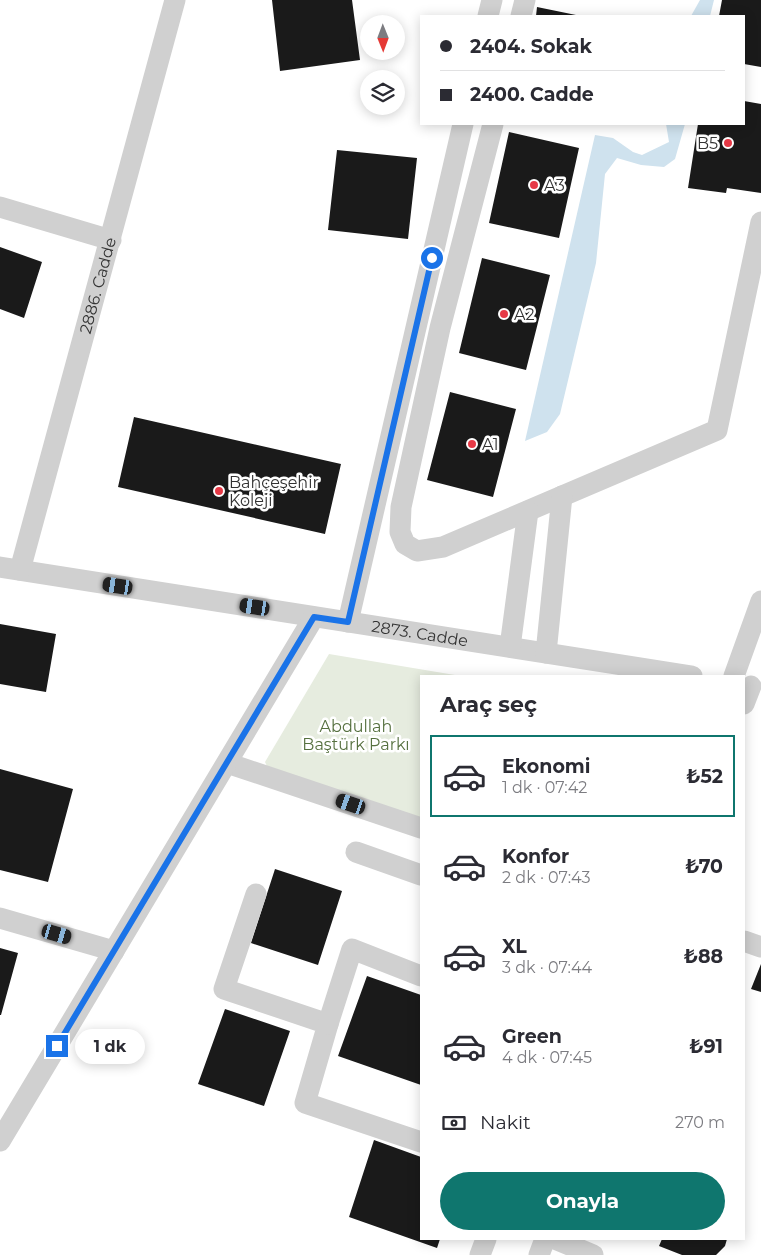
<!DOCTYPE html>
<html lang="tr">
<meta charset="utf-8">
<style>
body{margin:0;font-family:Montserrat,sans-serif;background:#f2f2f3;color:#2b2b33;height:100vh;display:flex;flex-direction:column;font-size:19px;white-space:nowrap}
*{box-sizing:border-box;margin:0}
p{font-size:16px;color:#7c7c81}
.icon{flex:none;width:28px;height:28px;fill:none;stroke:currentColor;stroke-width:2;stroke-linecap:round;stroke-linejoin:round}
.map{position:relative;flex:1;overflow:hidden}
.details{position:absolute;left:420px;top:675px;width:325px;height:565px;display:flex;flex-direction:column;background:#fff;border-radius:0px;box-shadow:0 2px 12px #0003}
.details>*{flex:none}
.top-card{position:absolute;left:420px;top:15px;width:325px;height:110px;border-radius:0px;box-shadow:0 2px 12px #0003;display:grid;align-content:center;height:110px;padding:0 20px;background:#fff}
.needle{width:32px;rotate:179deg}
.fabs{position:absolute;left:360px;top:15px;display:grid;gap:10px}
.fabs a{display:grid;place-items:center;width:45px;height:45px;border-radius:50%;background:#fff;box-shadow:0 2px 12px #0003;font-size:25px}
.end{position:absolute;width:22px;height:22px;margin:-11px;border:6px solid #1a73e8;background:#fff;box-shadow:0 0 0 2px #fff}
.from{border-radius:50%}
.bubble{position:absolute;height:35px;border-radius:18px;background:#fff;box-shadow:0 2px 12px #0003;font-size:16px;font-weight:700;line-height:35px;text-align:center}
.car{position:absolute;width:15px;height:30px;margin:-15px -8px;border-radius:6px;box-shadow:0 0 4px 1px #0007;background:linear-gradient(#222 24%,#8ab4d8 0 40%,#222 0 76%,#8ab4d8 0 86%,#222 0)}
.top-card b{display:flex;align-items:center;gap:18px;height:48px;font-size:19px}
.top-card b+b{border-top:1px solid #e1e1e2}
.top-card i{width:12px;height:12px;background:#2b2b33}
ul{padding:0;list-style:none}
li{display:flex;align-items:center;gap:15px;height:82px;margin:0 10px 8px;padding:0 10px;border:2px solid transparent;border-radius:0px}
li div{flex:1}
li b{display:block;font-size:19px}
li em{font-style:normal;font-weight:700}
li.on{border-color:#0f766e}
li>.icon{width:45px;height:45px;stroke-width:1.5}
h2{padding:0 20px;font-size:22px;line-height:60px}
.pay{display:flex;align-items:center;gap:12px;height:55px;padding:0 20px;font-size:19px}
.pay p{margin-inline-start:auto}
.cta{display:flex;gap:10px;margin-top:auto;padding:10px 20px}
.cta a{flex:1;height:58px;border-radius:30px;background:#0f766e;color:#fff;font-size:20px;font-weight:700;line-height:58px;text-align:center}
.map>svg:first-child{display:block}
</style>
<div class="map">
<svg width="761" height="1255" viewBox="0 0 761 1255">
<rect width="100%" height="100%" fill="#fff"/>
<path fill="#e6ecdf" d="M329 654 461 676H421V828L274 781 265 762Z"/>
<path fill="#cfe2ee" d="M700 0H714L710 16H691Z
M666 124H685L675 159 664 167 641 165 617 158 605 174 596 263 560 414 547 432 525 441 595 135 613 138 633 152 642 155 669 142Z"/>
<path fill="#1a1a1a" d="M272 0H352L360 60 280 71Z
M722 0H761V67L744 64V16H719Z
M537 7 576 15 575 16H536Z
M744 101 761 104V193L727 188 726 193 688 188 698 124H744Z
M509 132 579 148 559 238 489 223Z
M337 150 417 158 408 239 328 230Z
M0 247 42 262 24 318 0 309Z
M482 258 550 275 526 370 459 353Z
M450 392 516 409 493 497 427 480Z
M134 417 341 464 325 534 118 487Z
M0 624 56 634 46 692 0 684Z
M0 769 73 789 48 882 0 870Z
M275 869 342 891 318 965 251 943Z
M0 948 18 953 1 1015H0Z
M761 964V992L751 989Z
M367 976 421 995V1085L338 1056Z
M225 1009 290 1031 264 1106 198 1084Z
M374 1140 421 1157V1239H440L437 1248 349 1217Z
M662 1239H727L725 1246 716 1255H682L659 1246Z"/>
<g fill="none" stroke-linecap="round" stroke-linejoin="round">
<g stroke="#d0d0d0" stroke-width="21">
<path d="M488 16 492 0"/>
<path d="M521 16 525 0"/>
<path d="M493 124 440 328 401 507 400 532 405 544 417 551 443 547 717 430 761 222"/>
<path d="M0 207 111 240"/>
<path id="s1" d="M0 567 692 676"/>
<path id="s2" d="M20 570 175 0"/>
<path d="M348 622 463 124"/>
<path d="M510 647 528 511"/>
<path d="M546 653 562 496"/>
<path d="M734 676 761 601"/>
<path d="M744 704 751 686"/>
<path d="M227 763 421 828"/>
<path d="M356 852 421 875"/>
<path d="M256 894 224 989 328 1024 305 1103 421 1142"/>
<path d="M0 918 114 951"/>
<path d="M744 941 761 947"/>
<path d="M328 1024 352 949 421 976"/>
<path d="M0 1141 314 617"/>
<path d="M555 1239 593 1255"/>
<path d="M480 1255 486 1239"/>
<path d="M539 1255 545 1239"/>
</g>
</g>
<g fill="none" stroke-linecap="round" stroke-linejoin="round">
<path stroke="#1a73e8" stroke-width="6" d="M57 1046 314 617 348 622 432 258"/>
</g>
<g fill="#e63946" stroke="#fff" stroke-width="2">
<circle cx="728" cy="143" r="5"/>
<circle cx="534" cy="185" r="5"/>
<circle cx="504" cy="314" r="5"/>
<circle cx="472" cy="444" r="5"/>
<circle cx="219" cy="491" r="5"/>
</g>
<g text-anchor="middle" stroke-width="5" stroke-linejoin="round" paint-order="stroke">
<g font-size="16" fill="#333" stroke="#fff" text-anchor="start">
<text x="718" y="149" text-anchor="end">B5</text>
<text x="544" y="191">A3</text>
<text x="514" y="320">A2</text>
<text x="482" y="450">A1</text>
<text x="229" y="488">Bahçeşehir<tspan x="229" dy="18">Koleji</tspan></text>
</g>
<g font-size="16" fill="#333" stroke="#fff">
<text dy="6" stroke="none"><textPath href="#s2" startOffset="295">2886. Cadde</textPath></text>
<text dy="6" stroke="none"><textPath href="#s1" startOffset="425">2873. Cadde</textPath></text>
</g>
<g font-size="16" fill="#56703f" stroke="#fff">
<text x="356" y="732">Abdullah<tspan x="356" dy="18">Baştürk Parkı</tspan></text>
</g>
</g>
</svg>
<div class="fabs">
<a><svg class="needle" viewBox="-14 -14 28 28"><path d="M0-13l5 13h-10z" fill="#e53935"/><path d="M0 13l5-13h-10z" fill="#7c7c81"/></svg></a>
<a><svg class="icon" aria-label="layers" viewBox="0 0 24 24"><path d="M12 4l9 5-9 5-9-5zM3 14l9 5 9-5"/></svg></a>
</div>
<i class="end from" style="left:432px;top:258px"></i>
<i class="end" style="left:57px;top:1046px"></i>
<div class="bubble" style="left:75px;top:1029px;width:70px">1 dk</div>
<i class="car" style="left:118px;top:586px;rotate:279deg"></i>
<i class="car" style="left:255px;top:607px;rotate:279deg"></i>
<i class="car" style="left:351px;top:804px;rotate:289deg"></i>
<i class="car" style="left:57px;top:934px;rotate:106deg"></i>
<div class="top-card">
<b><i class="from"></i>2404. Sokak</b>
<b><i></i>2400. Cadde</b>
</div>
<section class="details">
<h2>Araç seç</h2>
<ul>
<li class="on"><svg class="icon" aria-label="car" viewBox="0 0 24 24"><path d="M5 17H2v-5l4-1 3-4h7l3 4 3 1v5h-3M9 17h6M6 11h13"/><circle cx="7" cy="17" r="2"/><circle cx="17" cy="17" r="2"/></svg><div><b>Ekonomi</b><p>1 dk · 07:42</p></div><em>₺52</em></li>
<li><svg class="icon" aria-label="car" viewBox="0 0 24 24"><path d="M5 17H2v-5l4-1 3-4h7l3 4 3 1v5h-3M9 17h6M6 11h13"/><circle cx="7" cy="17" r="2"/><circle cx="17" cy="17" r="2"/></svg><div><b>Konfor</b><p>2 dk · 07:43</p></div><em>₺70</em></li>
<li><svg class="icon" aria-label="car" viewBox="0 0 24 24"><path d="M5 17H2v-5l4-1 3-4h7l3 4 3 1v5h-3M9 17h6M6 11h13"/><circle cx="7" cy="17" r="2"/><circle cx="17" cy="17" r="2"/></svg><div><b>XL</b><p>3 dk · 07:44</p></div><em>₺88</em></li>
<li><svg class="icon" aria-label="car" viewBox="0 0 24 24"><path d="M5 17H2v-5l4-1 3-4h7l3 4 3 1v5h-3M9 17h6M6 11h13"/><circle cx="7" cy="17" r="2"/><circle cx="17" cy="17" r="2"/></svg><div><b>Green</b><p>4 dk · 07:45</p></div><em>₺91</em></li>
</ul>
<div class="pay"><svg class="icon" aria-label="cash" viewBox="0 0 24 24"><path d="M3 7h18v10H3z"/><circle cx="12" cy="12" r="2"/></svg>Nakit<p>270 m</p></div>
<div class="cta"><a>Onayla</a></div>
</section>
</div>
